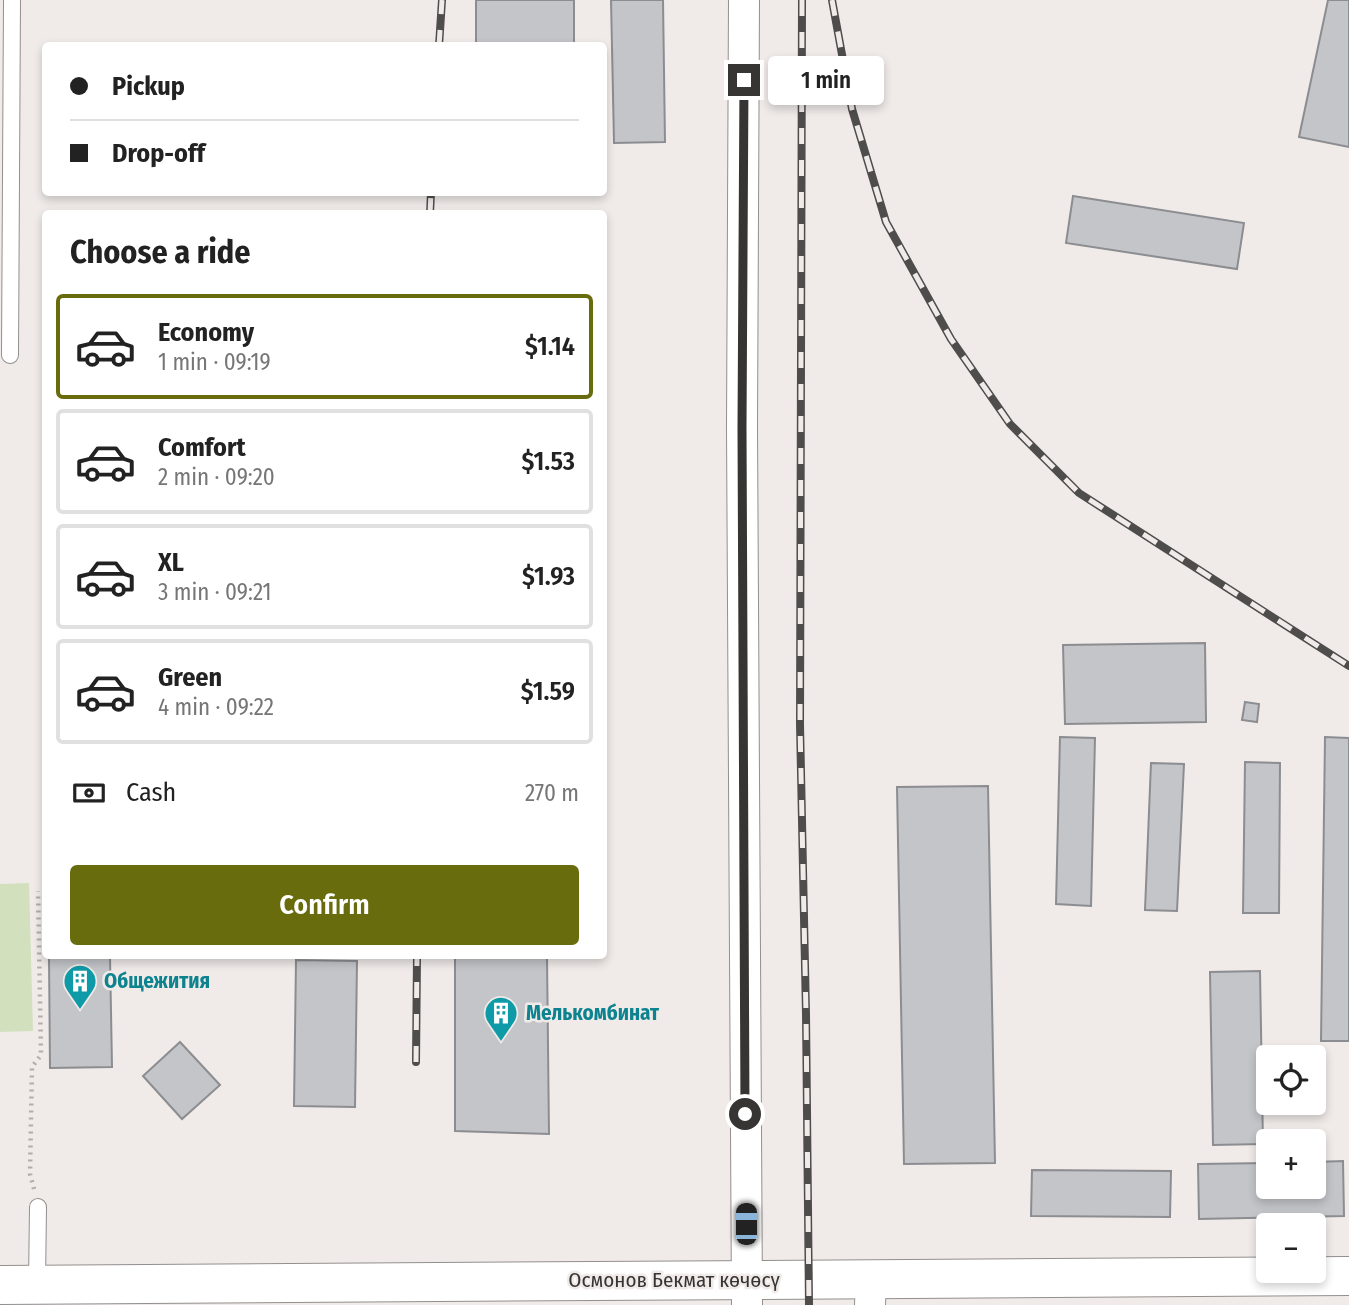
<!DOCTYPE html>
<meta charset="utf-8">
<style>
body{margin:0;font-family:"Fira Sans Condensed",sans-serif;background:#f6f6f6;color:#222;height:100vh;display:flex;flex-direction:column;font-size:26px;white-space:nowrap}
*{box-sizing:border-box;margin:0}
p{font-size:23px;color:#767676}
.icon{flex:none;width:38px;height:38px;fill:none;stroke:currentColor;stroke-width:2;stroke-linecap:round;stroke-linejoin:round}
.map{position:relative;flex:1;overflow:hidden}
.drawer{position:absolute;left:42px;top:210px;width:565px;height:749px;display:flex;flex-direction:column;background:#fff;border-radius:7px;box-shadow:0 4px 10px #0003}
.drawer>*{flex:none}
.guide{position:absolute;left:42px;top:42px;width:565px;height:154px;border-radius:7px;box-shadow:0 4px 10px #0003;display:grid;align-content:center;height:154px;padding:0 28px;background:#fff}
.buttons{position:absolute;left:1256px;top:1045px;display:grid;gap:14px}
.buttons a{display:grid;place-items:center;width:70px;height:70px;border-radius:7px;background:#fff;box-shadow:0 4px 10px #0003;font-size:35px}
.end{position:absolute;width:32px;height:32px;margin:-16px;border:9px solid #373534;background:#fff;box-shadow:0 0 0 4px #fff}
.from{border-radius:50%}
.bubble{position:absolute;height:49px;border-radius:7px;background:#fff;box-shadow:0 4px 10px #0003;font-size:23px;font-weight:600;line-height:49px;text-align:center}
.car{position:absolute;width:21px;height:42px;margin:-21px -10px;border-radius:9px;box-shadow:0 0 5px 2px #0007;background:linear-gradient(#222 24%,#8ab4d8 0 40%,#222 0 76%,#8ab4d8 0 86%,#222 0)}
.guide b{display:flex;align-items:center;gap:24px;height:66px;font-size:26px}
.guide b+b{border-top:2px solid #e0e0e0}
.guide i{width:18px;height:18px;background:#222}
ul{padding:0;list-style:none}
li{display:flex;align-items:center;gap:21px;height:105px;margin:0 14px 10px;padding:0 14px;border:4px solid #e0e0e0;border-radius:7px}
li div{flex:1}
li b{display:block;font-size:26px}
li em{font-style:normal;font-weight:600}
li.current{border-color:#686c0d}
li>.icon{width:63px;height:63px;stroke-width:1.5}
h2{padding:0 28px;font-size:32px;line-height:84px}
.pay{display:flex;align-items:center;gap:18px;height:77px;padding:0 28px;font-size:26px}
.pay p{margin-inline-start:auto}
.cta{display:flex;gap:14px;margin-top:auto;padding:14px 28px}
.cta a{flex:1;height:80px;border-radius:7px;background:#686c0d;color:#fff;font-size:28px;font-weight:600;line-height:80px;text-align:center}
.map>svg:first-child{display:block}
</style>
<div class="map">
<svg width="1349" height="1305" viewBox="0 0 1349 1305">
<rect width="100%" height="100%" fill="#f0ebe9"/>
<path fill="#d2e0be" d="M29 883 33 1031 0 1032V884Z"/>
<path fill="#c4c5c9" stroke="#8c8d91" stroke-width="2" d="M476 0H574V46H476Z
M611 0H663L665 142 614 143Z
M1328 0H1349V147L1299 137Z
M1073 196 1244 223 1237 269 1066 243Z
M1205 643 1206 722 1065 724 1063 645Z
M1245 702 1259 704 1257 722 1242 720Z
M1060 737 1095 738 1091 906 1056 904Z
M1325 737 1349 738V1041H1321Z
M1245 762 1280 763 1279 913H1243Z
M1151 763 1184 764 1177 911 1145 910Z
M988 786 995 1163 904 1164 897 787Z
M49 956H110L112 1067 50 1068Z
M455 956H547L549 1134 455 1131Z
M296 960 357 961 355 1107 294 1106Z
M1260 971 1263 1144 1213 1145 1210 972Z
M180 1042 220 1085 182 1119 143 1076Z
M1343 1161 1344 1216 1199 1219 1198 1164 1269 1163V1186H1314V1162Z
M1032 1170 1171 1171 1170 1217 1031 1216Z"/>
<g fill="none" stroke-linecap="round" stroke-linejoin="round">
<defs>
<path id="lane" d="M10 355 12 0
M37 1285 38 1207"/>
<path id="street" d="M744 0 742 428 747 1305
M870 1305 871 1279"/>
<path id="primary" d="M0 1285 1349 1276"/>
</defs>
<use href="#lane" stroke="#938f8d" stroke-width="18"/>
<use href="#street" stroke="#938f8d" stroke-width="32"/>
<use href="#primary" stroke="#938f8d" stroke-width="40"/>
<path stroke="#b1adab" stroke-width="4.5" stroke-dasharray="2 5" stroke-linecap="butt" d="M34 1189 30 1174 32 1067 41 1055 38 891"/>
<use href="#lane" stroke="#fff" stroke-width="16"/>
<use href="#street" stroke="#fff" stroke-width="30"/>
<use href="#primary" stroke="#fff" stroke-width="38"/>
<defs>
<path id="rail" d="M802 0 800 724 806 1014 809 1305
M832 0 852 109 886 222 951 339 1010 424 1079 493 1349 666
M439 46 442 0
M430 214 431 192
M416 1062 417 956"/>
</defs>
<use href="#rail" stroke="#4f4d4b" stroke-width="8"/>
<use href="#rail" stroke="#f0ebe9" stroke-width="5" stroke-dasharray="16" stroke-linecap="butt"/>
</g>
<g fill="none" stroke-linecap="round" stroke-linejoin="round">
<path stroke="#373534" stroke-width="9" d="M744 80 742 428 745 1114"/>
</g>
<defs>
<symbol id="building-pin" viewBox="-11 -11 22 30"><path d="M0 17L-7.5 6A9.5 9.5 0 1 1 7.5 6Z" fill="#0f9aa8" stroke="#f0ebe9"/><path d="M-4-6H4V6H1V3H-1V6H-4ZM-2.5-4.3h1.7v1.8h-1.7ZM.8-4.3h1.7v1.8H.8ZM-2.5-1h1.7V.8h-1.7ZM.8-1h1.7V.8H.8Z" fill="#fff"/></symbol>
</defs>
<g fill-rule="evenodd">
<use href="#building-pin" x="61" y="962" width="38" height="52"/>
<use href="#building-pin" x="482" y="994" width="38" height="52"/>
</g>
<g text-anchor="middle" stroke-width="5" stroke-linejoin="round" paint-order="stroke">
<g font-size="21" font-weight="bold" fill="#0d838f" stroke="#f0ebe9" text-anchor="start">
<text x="104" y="988">Общежития</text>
<text x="526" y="1020">Мелькомбинат</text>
</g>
<g font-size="21" fill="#373534" stroke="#f0ebe9">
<text x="674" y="1287">Осмонов Бекмат көчөсү</text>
</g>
</g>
</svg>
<div class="buttons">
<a><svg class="icon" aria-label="locate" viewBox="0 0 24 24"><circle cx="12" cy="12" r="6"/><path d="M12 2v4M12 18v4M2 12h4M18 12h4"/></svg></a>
<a>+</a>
<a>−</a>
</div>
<i class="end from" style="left:745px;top:1114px"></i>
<i class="end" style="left:744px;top:80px"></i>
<div class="bubble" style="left:768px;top:56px;width:116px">1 min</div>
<i class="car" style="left:746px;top:1224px;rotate:0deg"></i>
<div class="guide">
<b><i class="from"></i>Pickup</b>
<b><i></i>Drop-off</b>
</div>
<section class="drawer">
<h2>Choose a ride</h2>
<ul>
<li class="current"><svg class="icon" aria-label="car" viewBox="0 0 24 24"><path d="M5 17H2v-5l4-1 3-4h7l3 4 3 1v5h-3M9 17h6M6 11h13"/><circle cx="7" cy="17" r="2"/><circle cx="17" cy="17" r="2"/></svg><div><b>Economy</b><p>1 min · 09:19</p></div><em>$1.14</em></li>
<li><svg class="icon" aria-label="car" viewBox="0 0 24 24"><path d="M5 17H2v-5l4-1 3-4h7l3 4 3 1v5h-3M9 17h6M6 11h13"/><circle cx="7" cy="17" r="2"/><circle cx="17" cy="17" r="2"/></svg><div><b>Comfort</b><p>2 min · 09:20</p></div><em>$1.53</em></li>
<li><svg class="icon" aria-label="car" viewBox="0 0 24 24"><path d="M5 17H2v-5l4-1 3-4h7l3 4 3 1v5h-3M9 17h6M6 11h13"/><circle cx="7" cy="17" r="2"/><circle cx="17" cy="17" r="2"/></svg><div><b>XL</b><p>3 min · 09:21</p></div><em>$1.93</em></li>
<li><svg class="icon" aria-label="car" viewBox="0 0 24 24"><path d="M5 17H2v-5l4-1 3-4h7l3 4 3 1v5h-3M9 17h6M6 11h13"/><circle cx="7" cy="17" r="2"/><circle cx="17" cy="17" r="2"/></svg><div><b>Green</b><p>4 min · 09:22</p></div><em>$1.59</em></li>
</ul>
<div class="pay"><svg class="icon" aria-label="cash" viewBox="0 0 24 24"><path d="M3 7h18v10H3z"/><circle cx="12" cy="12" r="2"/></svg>Cash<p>270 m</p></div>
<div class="cta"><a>Confirm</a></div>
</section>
</div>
